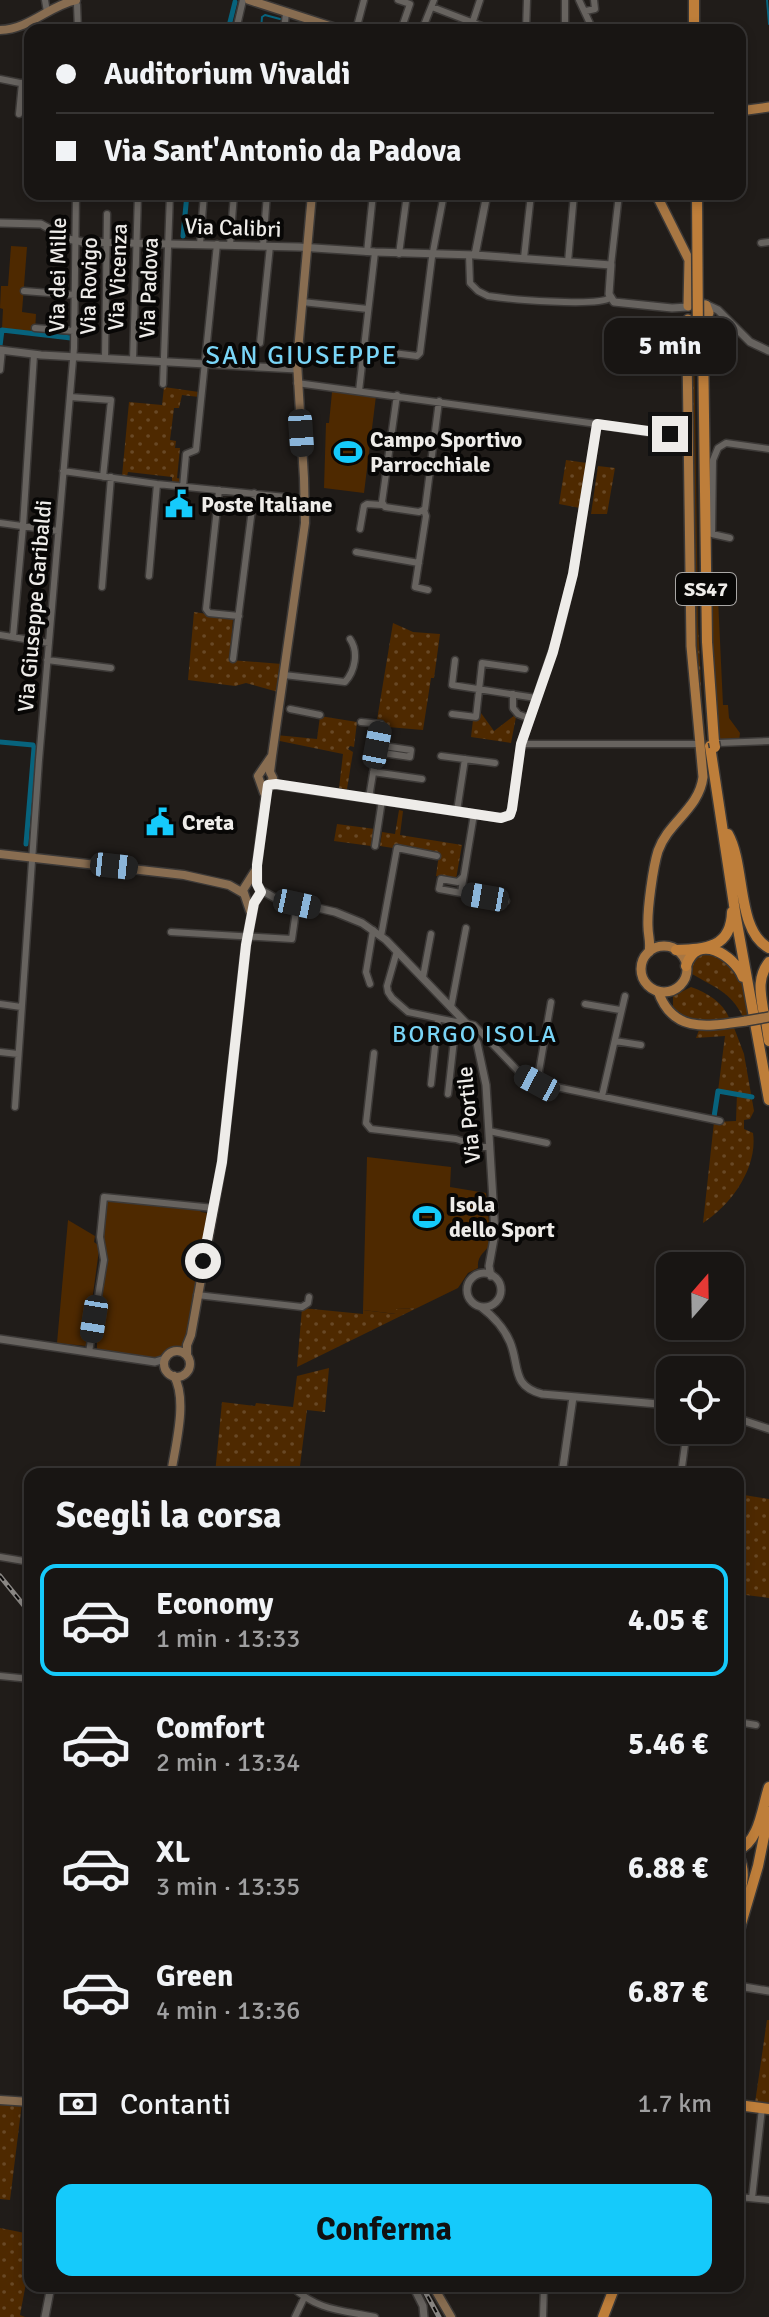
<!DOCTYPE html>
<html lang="it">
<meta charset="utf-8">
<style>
body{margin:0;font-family:Signika,sans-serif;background:#252221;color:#f1f3f6;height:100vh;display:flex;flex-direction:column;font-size:30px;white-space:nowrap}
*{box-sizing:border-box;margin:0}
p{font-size:26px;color:#9f9fa0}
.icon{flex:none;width:44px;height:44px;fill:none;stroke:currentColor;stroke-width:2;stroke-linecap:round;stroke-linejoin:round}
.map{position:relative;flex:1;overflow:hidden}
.drawer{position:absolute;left:24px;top:1468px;width:720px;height:824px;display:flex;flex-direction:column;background:#181513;border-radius:16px;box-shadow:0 4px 12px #0003,0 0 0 2px #363433}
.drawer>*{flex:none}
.banner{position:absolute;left:24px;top:24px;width:722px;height:176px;border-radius:16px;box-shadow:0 4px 12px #0003,0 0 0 2px #363433;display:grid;align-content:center;height:176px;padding:0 32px;background:#181513}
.needle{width:52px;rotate:20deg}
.tools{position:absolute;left:656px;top:1252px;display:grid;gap:16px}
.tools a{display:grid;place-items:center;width:88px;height:88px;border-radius:16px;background:#181513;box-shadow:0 4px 12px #0003,0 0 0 2px #363433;font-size:40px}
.end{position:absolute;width:36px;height:36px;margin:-18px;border:10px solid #eeece9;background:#111;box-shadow:0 0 0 4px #111}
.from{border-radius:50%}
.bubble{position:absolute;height:56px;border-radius:16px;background:#181513;box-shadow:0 4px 12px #0003,0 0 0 2px #363433;font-size:26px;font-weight:700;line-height:56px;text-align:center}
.car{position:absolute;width:24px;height:48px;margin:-24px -12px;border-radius:10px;box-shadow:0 0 6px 2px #0007;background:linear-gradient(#222 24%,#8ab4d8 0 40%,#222 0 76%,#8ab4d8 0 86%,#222 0)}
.banner b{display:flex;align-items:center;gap:28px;height:76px;font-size:30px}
.banner b+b{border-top:2px solid #363433}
.banner i{width:20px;height:20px;background:#f1f3f6}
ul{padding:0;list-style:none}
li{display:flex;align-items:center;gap:24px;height:112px;margin:0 16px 12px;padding:0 16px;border:4px solid transparent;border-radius:16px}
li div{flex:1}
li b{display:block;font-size:30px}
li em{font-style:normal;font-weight:700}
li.active{border-color:#15cafb}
li>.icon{width:72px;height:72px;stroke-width:1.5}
h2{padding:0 32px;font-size:36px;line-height:96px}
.pay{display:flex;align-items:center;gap:20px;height:88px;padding:0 32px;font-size:30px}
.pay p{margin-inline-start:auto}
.cta{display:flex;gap:16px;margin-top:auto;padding:16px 32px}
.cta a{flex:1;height:92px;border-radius:16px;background:#15cafb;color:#111;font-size:32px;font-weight:700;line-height:92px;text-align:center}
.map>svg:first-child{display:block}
</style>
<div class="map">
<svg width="769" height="2317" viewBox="0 0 769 2317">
<defs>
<pattern id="grass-dots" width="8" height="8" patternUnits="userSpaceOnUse" patternTransform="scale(2)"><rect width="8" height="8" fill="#4e2900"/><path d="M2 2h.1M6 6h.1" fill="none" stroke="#684825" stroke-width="1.8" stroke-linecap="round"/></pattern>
</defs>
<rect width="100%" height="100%" fill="#201c19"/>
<path fill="url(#grass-dots)" d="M694 330 698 625 702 703 706 742H702L695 674 691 336Z
M164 387 199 392V397L182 395 179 408H174L170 440 176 441 175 448H180L177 478 181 479 180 483 172 482V477L128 472 127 476H122L129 402 162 405Z
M566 460 587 463 580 508 559 504Z
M598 466 615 468 607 514H591Z
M194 612 233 618 230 660 282 664 278 692 246 683 235 686 188 680Z
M393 623 413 632 440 634 434 678H431L423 730 376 726Z
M481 713 494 731 515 715 516 717 511 743 471 737 473 720H479Z
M320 716 357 722 354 747 350 746 348 749 353 752 347 789 339 788 343 754 275 740 276 735 317 739Z
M399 810 403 811 400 835 462 845 456 879 436 876 439 854 394 845 393 848 380 846 382 832 395 834Z
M337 824 375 829 371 846 334 841Z
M709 950 740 973 749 1016 743 1017C731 992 714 987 692 974L690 968 693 956Z
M691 987C708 993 724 1003 730 1020L692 1024 673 1009V996Z
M733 1025 744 1054 754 1111 750 1119 744 1120V1129L753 1133C758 1168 731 1205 703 1223L714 1122 736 1121 737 1093 718 1091 725 1036 696 1038 699 1030Z
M302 1308 363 1314V1310L395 1314 396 1309 417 1308 297 1367Z
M329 1368 325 1412 307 1410 299 1474H215L222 1402 255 1406 256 1403 293 1407 297 1376Z
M738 1494 769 1499V1598L738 1594Z
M767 2020H769V2106L755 2103Z
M0 2103H22L10 2200 0 2199Z
M0 2228 30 2234V2262L20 2315 25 2317H0Z"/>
<path fill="#4e2900" d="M11 246 27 247 22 312 36 314 35 332 2 328 3 309 0 308 1 286H8Z
M335 390 376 396 364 493 324 488 326 423H329L332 392Z
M709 589 723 591 718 598 723 705H728L729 718 740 733 739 741H717Z
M367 1157 451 1167 450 1187 486 1193 491 1242C486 1253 477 1254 478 1268L468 1273 458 1288 417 1308 396 1309V1314L363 1310Z
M106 1197 197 1206 201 1212 207 1213 185 1346 177 1349 176 1353 167 1352 164 1359 97 1349V1341L93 1335 104 1240 103 1238Z
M68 1220 95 1236 94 1242 98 1245 99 1250 86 1346 57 1343Z"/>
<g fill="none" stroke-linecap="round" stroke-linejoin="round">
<path stroke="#07637d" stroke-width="2" d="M767 0 769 24
M261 30 262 17 265 15 280 19"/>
<path stroke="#07637d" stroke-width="5" d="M228 30 235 2
M183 236 187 194
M0 346 2 330 71 338
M0 742 33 745 34 748 26 844
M714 1117 718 1091 752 1097"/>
<defs>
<path id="minor" d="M45 0 47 12
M75 0 77 5 78 30
M398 0 410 4 401 30
M579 0 593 30
M432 7 492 30
M586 11 595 9 594 0
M357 26 371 30
M236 30 243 0
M284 30 286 13
M356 30 364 0
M422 30 434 0
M470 30 480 0
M526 30 527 0
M565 30V0
M0 79 30 85
M19 114 22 83
M761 243 769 242
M200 244 204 194
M230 245 234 194
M263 246 267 194
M367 252 373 194
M399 254 407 194
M469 255 470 283 478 291 488 296C508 299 596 307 610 298
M524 258 531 194
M568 262 574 194
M611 265 619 194
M24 291 75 295
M302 302 368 309
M35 328 74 331
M260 343 270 246
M393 353 417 356 420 353 432 257 444 194
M105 358 107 214
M133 360 138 194
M0 370 2 350
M297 383 597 424
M163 384 170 194
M359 391 375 252
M397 395 382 502 385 507 419 512 425 509 439 401
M70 397 111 400 103 477
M63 471 157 484 305 499
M183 487 186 454 196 450 217 244
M219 490 206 609 209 613 239 616
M424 510 426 516 415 587 428 590
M0 523 58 531
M360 529 364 506 367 504 382 505
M730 538 712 534 713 460 718 448 726 443 769 449
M356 552 419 563
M149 576 157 484
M102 587 111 477
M0 635 49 643
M13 637 23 526 34 355
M233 659 254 493
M47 660 111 668
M455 660 452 685 536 698
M284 675 345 682C355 671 359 652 350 639
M513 694V708L518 714 528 718
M290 709 320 715
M452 714 476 717 482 663 525 669
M361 722 381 724 369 798
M718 743 769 741
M521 744H696
M376 752 410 757 411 750 377 745
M441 756 495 763
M373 772 422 779
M457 811 465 759
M375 846 382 800
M463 877 458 882 441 879 439 889 461 893 474 814
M461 893 506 901
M171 932 292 939 297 904
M381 936 397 848 437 856
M397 951 387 986 388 992 392 998 408 1012 456 1022 463 1020
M423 977 431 934
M370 984 366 972 373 930
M0 1004 21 1007
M585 1004 620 1010
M451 1007 466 928
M466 1023 474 1025 522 1075 537 1083 720 1121
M615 1041 641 1045
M0 1052 18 1054
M374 1053 366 1123 371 1129 456 1139 480 1147H490
M537 1083 551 1002
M431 1084 438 1019
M448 1094 456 1022
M602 1096 625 996
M15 1107 39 760 74 348 76 194
M489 1131 547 1143
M197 1295 302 1307 308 1303 309 1297
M89 1352 104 1260 100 1237 104 1197 214 1208
M51 1473 61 1474
M681 1474 687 1430
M0 1557 30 1562
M0 1676 30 1679
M738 1722 756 1725
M738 2197 769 2200
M752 2198 762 2108
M291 2286C318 2311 341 2310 375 2317
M295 2317 304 2298
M543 2317 544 2286"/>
<path id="tertiary" d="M0 223 41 224 68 239 83 242 299 247 375 252 475 255 611 265 609 294 614 302 672 308 688 307
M475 255 487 194
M703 303 718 310 750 342 769 351
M0 350 41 355 297 369
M270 784 501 818 510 815 512 809 521 744 558 635 573 574 597 424 675 436 688 446
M261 890 275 898 335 912 362 923 386 940 466 1023 477 1043 486 1085 495 1233 489 1266 491 1276
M467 1290a17 17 0 1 1 34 0a17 17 0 1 1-34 0Z
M481 1307C493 1316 504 1328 510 1342 520 1366 511 1386 542 1394L670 1405
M0 1339 155 1362 165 1359
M730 1416 769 1429
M562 1474 573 1397
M738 1986 769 1991
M413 2286 423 2306 424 2317
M45 2317 51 2286"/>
<path id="secondary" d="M249 0 342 30
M0 30C30 29 48 6 76 0
M264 793 258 776 271 757
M0 854 184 875 229 885 243 893
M250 911 243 890 255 871
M164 1364a13 13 0 1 1 26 0a13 13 0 1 1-26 0Z
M187 1355V1345L191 1335 222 1162 246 945 254 903 261 892 257 884V865L266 793 273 778 270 772 272 756 305 523 304 478 297 362 312 194
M171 1474C175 1447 188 1400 174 1376
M0 2100 30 2102
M433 2286 451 2317"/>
<path id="primary" d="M740 111 769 107
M656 194 689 260 688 306
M706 305 709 313 706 319
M641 969a23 23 0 1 1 46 0a23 23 0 1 1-46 0Z
M649 952C651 942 648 936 648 927 647 910 653 867 658 851 668 822 699 809 703 777L691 646 687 351 688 319
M658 991C673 1035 710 1026 746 1021"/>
<path id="trunk" d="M694 0V30
M703 340 707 642 714 742
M710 746 736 918 769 1100
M728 834C746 866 736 931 769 948
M676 950C706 949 731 948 732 912
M686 966C697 932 734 955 743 977
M764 1015C761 995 756 979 769 962
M766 1021 769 1041
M738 1850C760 1841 762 1807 769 1787
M738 1856C747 1871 741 1888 738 1904
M738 1934 758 1866 769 1812
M738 2105 769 2109
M603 2317 615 2286"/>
</defs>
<use href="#minor" stroke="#3c3937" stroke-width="9"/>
<use href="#tertiary" stroke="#3c3937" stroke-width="10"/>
<use href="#secondary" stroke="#3c3937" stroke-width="11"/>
<use href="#primary" stroke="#3c3937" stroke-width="12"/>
<use href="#trunk" stroke="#3c3937" stroke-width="13"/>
<use href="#minor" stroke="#67635f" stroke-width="6"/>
<use href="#tertiary" stroke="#67635f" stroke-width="7"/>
<use href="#secondary" stroke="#886d51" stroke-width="8"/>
<use href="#primary" stroke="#a87743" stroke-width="9"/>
<use href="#trunk" stroke="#be7e3a" stroke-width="10"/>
<defs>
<path id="rail" d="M0 1576 30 1613
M422 2286 439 2317"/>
</defs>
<use href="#rail" stroke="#898683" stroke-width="5"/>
<use href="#rail" stroke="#080706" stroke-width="2" stroke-dasharray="6" stroke-linecap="butt"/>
<defs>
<path id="primary-bridge" d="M746 1021 769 1017"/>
<path id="trunk-bridge" d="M697 194 698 340
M714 742 715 747"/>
</defs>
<use href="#primary-bridge" stroke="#3c3937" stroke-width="12" stroke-linecap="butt"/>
<use href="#trunk-bridge" stroke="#3c3937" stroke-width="13" stroke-linecap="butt"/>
<use href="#primary-bridge" stroke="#a87743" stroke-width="9"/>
<use href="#trunk-bridge" stroke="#be7e3a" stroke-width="10"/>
</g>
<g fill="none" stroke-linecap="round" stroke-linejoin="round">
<path stroke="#eeece9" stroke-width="10" d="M203 1261 222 1162 246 945 254 903 261 892 257 884V865L268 785 276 784 501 818 510 815 512 809 521 744 553 652 573 574 597 424 670 434"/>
</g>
<defs>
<symbol id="stadium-bare" viewBox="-9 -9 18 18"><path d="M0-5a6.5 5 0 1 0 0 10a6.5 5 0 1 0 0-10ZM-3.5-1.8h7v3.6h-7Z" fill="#15cafb" stroke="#080706" stroke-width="2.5" paint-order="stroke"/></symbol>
<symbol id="civic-bare" viewBox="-9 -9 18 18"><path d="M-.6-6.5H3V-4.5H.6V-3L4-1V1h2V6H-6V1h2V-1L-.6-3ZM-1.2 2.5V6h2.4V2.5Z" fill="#15cafb" stroke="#080706" stroke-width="2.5" paint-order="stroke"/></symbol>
</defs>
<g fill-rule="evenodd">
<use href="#stadium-bare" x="328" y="432" width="40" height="40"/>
<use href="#civic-bare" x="159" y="484" width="40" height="40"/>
<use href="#civic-bare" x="140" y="802" width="40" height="40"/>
<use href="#stadium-bare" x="407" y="1197" width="40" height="40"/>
</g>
<g text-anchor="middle" stroke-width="8" stroke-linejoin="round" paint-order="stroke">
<rect fill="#080706" stroke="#a9a7a5" stroke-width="2" x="676" y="573" width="60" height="32" rx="6"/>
<g font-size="20" font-weight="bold" fill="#eeece9">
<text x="706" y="596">SS47</text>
</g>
<g font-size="22" fill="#eeece9" stroke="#080706">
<text transform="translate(233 227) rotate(2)" y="8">Via Calibri</text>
<text transform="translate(57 275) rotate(-89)" y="8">Via dei Mille</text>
<text transform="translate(117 277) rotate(-88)" y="8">Via Vicenza</text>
<text transform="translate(88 286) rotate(-89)" y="8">Via Rovigo</text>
<text transform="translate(148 288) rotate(-88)" y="8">Via Padova</text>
<text transform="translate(34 606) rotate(-85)" y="8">Via Giuseppe Garibaldi</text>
<text transform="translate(468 1115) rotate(-95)" y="8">Via Portile</text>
</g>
<g font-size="22" font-weight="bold" fill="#eeece9" stroke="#080706" text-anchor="start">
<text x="370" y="447">Campo Sportivo<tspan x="370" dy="25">Parrocchiale</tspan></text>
<text x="201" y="512">Poste Italiane</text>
<text x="182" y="830">Creta</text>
<text x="449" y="1212">Isola<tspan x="449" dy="25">dello Sport</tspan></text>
</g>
<g font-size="24" letter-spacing="2" fill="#79d5f7" stroke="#080706">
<text x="475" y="1042">BORGO ISOLA</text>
</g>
<g font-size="26" letter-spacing="2" fill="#79d5f7" stroke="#080706">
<text x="302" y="364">SAN GIUSEPPE</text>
</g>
</g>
</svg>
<div class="tools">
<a><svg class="needle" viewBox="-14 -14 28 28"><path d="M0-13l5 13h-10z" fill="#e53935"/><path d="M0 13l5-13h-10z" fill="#9f9fa0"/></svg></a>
<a><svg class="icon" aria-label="locate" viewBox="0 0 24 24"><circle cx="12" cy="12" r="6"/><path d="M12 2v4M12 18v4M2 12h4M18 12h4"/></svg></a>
</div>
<i class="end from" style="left:203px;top:1261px"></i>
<i class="end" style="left:670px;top:434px"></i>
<div class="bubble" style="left:604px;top:318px;width:132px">5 min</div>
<i class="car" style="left:301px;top:433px;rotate:176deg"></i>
<i class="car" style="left:377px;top:745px;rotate:11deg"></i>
<i class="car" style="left:114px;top:866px;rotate:96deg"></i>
<i class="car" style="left:485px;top:897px;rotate:280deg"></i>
<i class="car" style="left:297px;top:904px;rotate:102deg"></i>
<i class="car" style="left:537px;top:1083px;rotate:298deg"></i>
<i class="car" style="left:94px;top:1319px;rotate:189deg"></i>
<div class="banner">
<b><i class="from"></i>Auditorium Vivaldi</b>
<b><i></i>Via Sant'Antonio da Padova</b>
</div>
<section class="drawer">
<h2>Scegli la corsa</h2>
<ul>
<li class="active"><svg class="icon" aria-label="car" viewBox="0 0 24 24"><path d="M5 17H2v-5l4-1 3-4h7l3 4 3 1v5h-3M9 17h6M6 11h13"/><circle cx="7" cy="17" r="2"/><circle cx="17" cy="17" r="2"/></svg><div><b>Economy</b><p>1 min · 13:33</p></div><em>4.05 €</em></li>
<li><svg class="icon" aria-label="car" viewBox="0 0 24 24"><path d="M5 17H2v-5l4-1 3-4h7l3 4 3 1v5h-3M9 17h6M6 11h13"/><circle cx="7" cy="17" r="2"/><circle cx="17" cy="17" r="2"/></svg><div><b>Comfort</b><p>2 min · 13:34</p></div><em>5.46 €</em></li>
<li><svg class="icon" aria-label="car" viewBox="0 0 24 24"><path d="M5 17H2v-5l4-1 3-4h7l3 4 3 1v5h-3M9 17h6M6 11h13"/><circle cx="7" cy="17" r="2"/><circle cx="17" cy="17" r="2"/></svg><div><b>XL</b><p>3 min · 13:35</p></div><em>6.88 €</em></li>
<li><svg class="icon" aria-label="car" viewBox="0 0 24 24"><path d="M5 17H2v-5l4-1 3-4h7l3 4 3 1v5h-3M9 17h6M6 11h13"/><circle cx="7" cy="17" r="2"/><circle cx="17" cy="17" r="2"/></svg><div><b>Green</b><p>4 min · 13:36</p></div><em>6.87 €</em></li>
</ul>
<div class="pay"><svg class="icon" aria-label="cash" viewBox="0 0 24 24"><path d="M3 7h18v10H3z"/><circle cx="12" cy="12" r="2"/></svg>Contanti<p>1.7 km</p></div>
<div class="cta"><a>Conferma</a></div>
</section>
</div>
